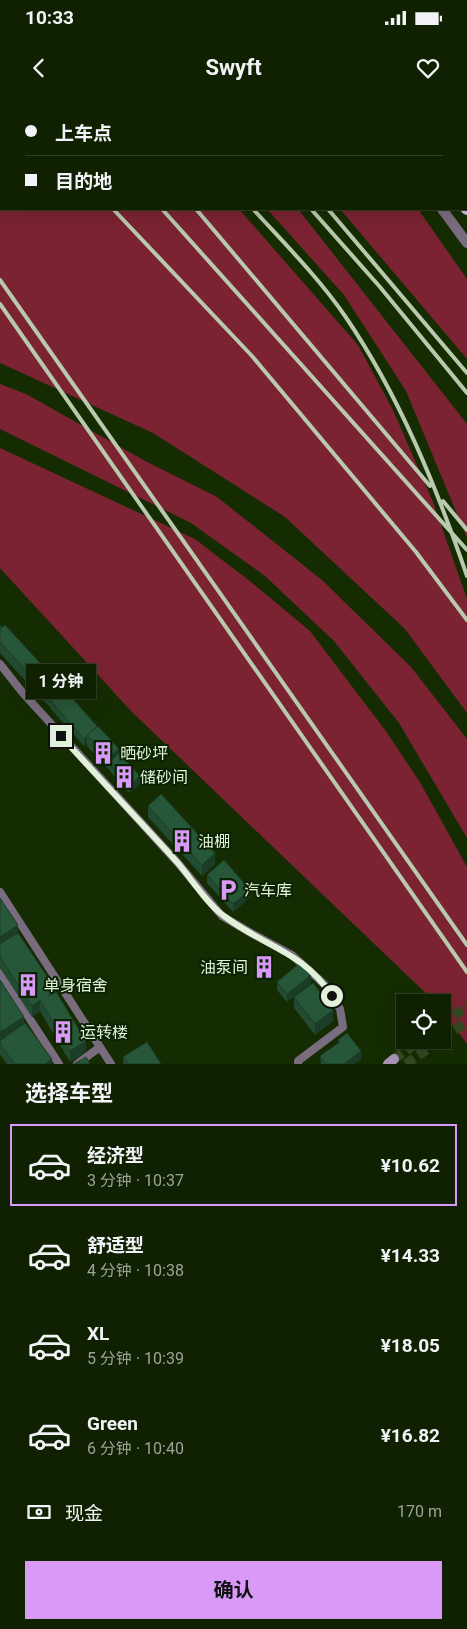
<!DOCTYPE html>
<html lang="zh">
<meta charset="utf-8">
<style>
body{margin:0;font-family:Roboto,"Noto Sans SC",sans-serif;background:#19290c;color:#f1f3f6;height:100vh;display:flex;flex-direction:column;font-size:19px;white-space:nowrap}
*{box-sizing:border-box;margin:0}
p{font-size:16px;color:#9ca399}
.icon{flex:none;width:28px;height:28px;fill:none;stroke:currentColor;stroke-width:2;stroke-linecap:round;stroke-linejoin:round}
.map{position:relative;height:964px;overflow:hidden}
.drawer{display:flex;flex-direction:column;background:#102102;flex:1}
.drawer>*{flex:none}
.hud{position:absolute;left:0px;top:0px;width:468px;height:110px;box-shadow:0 5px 20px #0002,0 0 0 1px #303e24;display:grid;align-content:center;height:110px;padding:0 25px;background:#102102}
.fabs{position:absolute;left:396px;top:894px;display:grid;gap:10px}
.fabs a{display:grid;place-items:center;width:55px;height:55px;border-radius:0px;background:#102102;box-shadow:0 5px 20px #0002,0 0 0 1px #303e24;font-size:25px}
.end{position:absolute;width:22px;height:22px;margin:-11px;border:6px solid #e2f2da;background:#111;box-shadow:0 0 0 2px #111}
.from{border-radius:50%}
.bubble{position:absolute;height:35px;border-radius:0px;background:#102102;box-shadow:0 5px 20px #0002,0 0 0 1px #303e24;font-size:16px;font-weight:700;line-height:35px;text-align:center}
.hud b{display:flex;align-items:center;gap:18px;height:48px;font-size:19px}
.hud b+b{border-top:1px solid #303e24}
.hud i{width:12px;height:12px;background:#f1f3f6}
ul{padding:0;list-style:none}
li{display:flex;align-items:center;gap:15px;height:82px;margin:0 10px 8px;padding:0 15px;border:2px solid transparent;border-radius:0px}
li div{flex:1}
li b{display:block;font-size:19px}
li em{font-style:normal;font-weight:700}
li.active{border-color:#d99af7}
li>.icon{width:45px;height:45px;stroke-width:1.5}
h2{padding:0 25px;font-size:22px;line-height:60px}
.pay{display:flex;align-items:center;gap:12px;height:55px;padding:0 25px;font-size:19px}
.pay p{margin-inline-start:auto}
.action{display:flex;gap:10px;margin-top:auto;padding:10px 25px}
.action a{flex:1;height:58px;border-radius:0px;background:#d99af7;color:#111;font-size:20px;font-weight:700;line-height:58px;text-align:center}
.status{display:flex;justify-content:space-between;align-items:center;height:35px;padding:0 25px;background:#102102;direction:ltr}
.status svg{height:14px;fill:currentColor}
header{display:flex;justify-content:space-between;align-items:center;height:65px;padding:0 25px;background:#102102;font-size:22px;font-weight:700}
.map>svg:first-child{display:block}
</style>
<div class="status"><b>10:33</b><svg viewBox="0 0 49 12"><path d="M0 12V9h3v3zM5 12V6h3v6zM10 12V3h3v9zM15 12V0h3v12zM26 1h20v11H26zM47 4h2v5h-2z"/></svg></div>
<header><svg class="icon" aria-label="back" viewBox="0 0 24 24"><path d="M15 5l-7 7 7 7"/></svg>Swyft<svg class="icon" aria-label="heart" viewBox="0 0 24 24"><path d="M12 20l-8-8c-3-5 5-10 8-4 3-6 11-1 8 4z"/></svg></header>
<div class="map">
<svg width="467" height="964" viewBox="0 0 467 964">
<rect width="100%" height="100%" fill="#152c02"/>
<path fill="#7b2332" d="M0 0 146 1H1V109H239L358 245 393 310 433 402 467 499V613L405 529 285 417 153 333 0 263Z
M267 109H298L467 324V438L406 291 344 195Z
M340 109H418L467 179V259Z
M0 284 26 294 147 362 217 397 322 480 411 567 467 639V738L399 623 334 541 265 476 191 423 0 329Z
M0 348 195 439 251 482 310 531 388 634 421 684 467 767V944L443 912 442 902H435L132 612 0 468Z"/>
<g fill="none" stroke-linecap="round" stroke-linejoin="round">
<path stroke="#344a22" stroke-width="10" stroke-dasharray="10 5" stroke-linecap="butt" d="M442 924 467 906
M442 938 467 922
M394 959 421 940
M406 964 440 940"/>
<path stroke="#796c7f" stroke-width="8" d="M0 564 22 592 178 763 222 816 251 833 292 855 324 884 340 909 343 927 298 961V964
M0 792 111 964
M0 873 59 964
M77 964 100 947"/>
<path stroke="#796c7f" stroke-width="10" d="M364 0 365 1
M442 109 467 143"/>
<path stroke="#a995b3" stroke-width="10" d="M388 964 394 959"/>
<path stroke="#ceb4dc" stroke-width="12" d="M391 0 392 1
M466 108 467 109"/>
<path stroke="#edd3fa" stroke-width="15" d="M416 0 417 1
M446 0 447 1
M466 28 467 29
M466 70 467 71"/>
<path stroke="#b8c9ae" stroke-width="4" d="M11 0 13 1
M69 0 70 1
M105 0 106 1
M156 0 158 1
M215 0 216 1
M234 0 235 1
M113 109 252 256 416 452 467 520
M162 109 467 450
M196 109 430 386
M253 109C284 143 318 177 345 216 399 295 436 386 467 476
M311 109 380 187 467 293
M328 109 467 273
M0 180 467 845
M0 204 467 872
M443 401 467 430"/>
</g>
<path fill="#224b31" d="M0 525 53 586 67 591 119 654 140 684 129 693 109 670V669H108L87 646V643L84 646 50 608V607L42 599V597L41 598 0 553Z
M148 706 215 764 202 776 148 717Z
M207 775 250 797 233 812 207 783Z
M0 798 18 833 56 892 86 952 70 962 40 911 32 917 0 868Z
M259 860 270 864 263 870 259 864Z
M0 880 24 923 52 964H7L0 954Z
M277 882 311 883 287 902 277 890Z
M294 897 333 921 315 935 294 908Z
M338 940 361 959 354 964H321L320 956 338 943Z
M123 957 161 964H123Z"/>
<path fill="#1b3d28" d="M53 577V588L42 595V597L41 598V587Z
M87 636V643L84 646V639Z
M119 649V660L109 663 108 669V658Z
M140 676V684L129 693V686Z
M215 753V764L202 776V765Z
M250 790V797L233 812V804Z
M18 825V844L0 855V837Z
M270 860V864L263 870V866Z
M311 875V883L287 902V894Z
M40 900V911L32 917V906Z
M333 910V921L315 935V924Z
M24 917V930L0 944V932Z
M86 941V952L70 962V951Z
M361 951V959L354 964H344Z
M52 959V964H45Z"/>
<path fill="#275739" stroke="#1b3d28" d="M5 525 53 577 41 587 0 542V529Z
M59 580 67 588 65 590 63 588 50 600V603L42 595Z
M63 588 97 626 84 639 50 600Z
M98 626 119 649 108 658 87 635Z
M119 653 140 676 129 686 109 663Z
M161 694 215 753 202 765 148 706Z
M224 760 250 790 233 804 207 775Z
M0 798 18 825 0 837Z
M18 833 56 890 47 897 56 892 86 941 70 951 40 900 32 906 0 857V844Z
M266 855 270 860 263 866 259 860Z
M300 863 311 875 287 894 277 882Z
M0 880 24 917 0 932Z
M313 883 333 910 315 924 294 897Z
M25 923 52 959 45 964H15L0 944V941Z
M347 933 361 951 344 964H326L320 956 340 942 338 940Z
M147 942 161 964H128L123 957Z
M86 957 90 964H74Z"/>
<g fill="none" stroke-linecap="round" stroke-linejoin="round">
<path stroke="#e2f2da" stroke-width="6" d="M61 636C99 678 139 720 177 762 191 778 207 804 224 816 263 846 303 851 332 896"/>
</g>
<defs>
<symbol id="building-bare" viewBox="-9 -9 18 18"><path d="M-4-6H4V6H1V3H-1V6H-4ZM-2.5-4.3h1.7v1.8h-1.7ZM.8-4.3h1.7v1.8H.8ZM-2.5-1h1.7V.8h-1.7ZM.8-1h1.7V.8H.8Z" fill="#d99af7" stroke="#0b2200" stroke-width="2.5" paint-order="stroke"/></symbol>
<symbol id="parking-bare" viewBox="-9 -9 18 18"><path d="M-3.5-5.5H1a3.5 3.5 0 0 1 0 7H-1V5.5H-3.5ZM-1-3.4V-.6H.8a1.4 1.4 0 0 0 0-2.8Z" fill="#d99af7" stroke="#0b2200" stroke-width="2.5" paint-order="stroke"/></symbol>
</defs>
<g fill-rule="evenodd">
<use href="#building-bare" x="87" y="637" width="32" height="32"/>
<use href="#building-bare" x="108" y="661" width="32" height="32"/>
<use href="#building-bare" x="166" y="725" width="32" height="32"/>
<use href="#parking-bare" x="212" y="774" width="32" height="32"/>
<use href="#building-bare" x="248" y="851" width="32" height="32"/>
<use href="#building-bare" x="12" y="869" width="32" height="32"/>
<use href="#building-bare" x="47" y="916" width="32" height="32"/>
</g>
<g text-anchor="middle" stroke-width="4" stroke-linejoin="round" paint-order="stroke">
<g font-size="16" fill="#e2f2da" stroke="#0b2200" text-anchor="start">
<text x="120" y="659">晒砂坪</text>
<text x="140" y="683">储砂间</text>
<text x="198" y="747">油棚</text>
<text x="244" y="796">汽车库</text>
<text x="248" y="873" text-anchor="end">油泵间</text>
<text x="44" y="891">单身宿舍</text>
<text x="80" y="938">运转楼</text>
</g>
</g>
</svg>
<div class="fabs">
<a><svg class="icon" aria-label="locate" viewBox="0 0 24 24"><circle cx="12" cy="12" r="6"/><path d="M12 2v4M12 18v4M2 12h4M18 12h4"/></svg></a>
</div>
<i class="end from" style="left:332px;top:896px"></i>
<i class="end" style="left:61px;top:636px"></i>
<div class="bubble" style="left:26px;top:564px;width:70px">1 分钟</div>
<div class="hud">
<b><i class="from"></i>上车点</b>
<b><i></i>目的地</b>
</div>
</div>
<section class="drawer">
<h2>选择车型</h2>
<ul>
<li class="active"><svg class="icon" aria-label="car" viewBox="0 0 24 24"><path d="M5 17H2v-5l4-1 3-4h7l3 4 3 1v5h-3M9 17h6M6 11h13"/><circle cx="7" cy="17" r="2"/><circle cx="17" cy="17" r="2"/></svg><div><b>经济型</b><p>3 分钟 · 10:37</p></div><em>¥10.62</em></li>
<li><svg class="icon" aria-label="car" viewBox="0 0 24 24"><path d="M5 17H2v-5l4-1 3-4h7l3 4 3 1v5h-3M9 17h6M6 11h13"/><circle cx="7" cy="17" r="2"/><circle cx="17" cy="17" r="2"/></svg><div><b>舒适型</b><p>4 分钟 · 10:38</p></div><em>¥14.33</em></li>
<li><svg class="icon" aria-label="car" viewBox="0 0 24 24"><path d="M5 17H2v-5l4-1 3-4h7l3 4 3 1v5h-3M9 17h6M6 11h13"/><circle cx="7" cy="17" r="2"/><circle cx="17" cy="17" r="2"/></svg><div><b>XL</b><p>5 分钟 · 10:39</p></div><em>¥18.05</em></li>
<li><svg class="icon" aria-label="car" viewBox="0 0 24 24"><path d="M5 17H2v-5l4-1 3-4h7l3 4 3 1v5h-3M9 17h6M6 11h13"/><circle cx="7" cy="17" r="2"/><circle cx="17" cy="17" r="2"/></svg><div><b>Green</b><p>6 分钟 · 10:40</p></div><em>¥16.82</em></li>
</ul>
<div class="pay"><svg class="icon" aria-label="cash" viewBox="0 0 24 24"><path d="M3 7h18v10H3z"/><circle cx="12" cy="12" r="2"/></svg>现金<p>170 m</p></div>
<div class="action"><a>确认</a></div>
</section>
